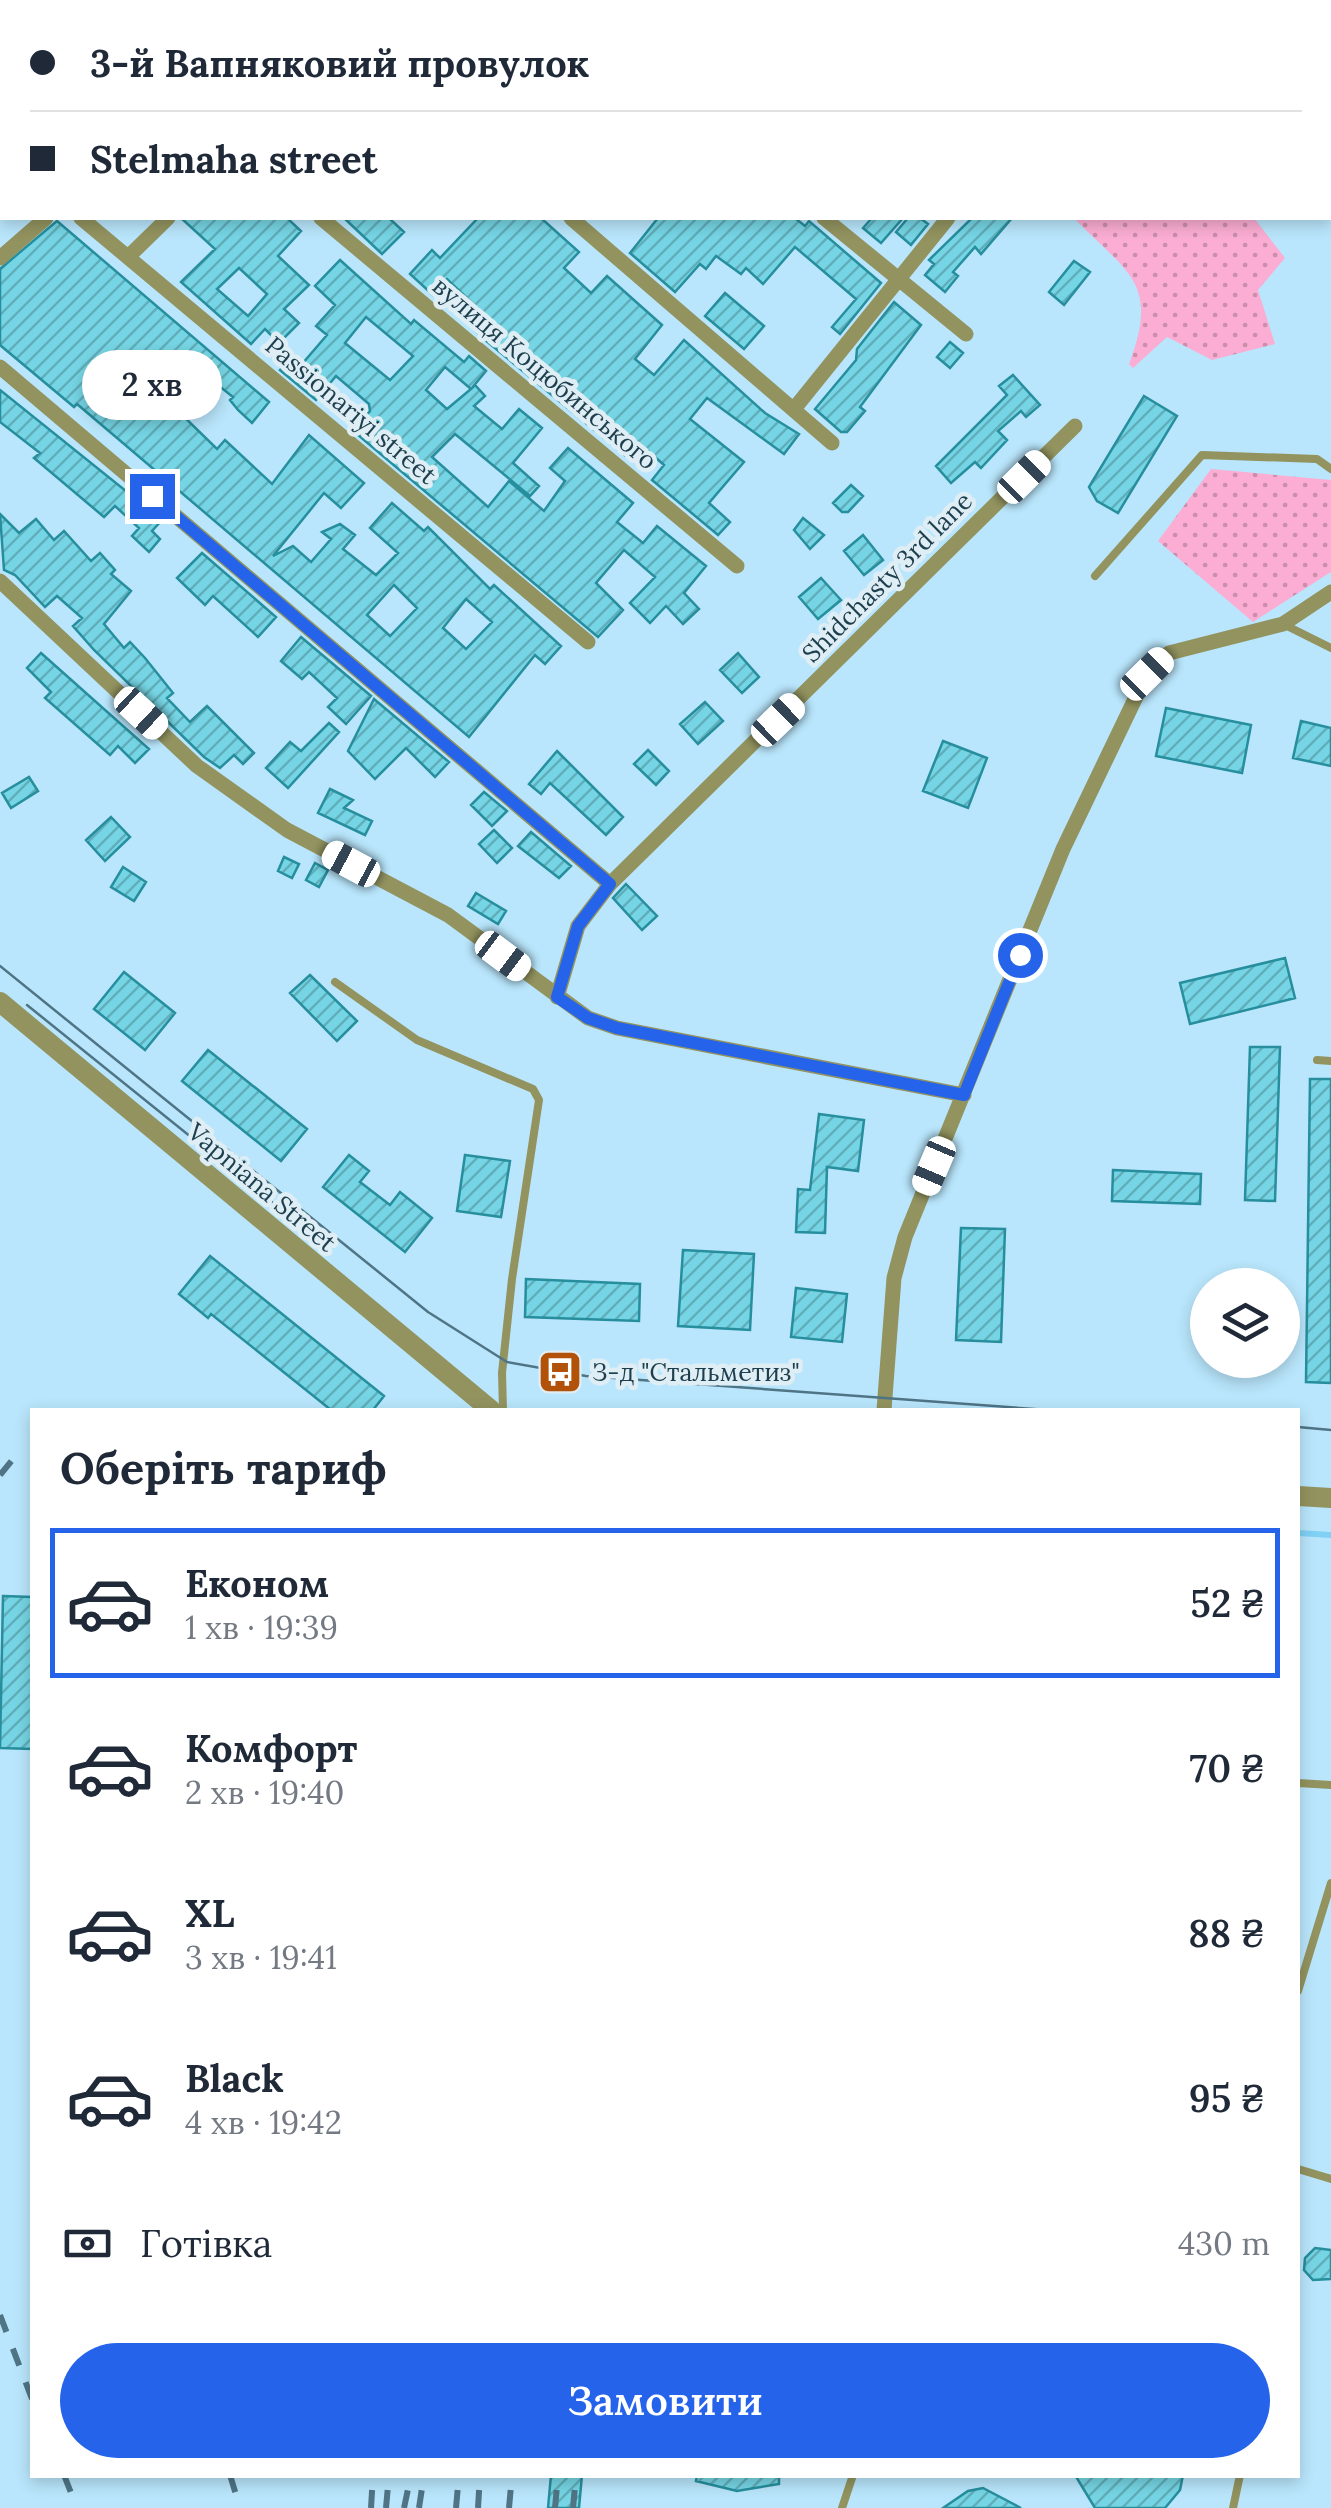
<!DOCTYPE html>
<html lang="uk">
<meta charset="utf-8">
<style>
body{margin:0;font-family:Lora,serif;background:#f6f6f7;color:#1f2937;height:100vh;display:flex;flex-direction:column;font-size:38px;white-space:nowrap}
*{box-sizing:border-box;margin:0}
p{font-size:32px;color:#747a83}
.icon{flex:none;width:55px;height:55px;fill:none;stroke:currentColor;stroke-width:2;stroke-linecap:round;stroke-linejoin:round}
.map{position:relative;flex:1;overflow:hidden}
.side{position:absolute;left:30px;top:1408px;width:1270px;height:1070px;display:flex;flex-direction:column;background:#fff;border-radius:0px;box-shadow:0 5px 15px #0003}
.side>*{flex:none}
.hud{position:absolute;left:0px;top:0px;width:1332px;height:220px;box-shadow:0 5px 15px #0003;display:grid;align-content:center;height:220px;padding:0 30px;background:#fff}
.controls{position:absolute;left:1190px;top:1268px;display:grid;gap:20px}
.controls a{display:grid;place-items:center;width:110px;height:110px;border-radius:50%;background:#fff;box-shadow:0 5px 15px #0003;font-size:50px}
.end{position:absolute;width:45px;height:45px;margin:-22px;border:12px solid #2563eb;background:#fff;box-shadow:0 0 0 5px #fff}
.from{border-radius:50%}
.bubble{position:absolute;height:70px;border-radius:35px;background:#fff;box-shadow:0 5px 15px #0003;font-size:32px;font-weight:600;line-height:70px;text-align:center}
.car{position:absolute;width:30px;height:60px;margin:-30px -15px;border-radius:12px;box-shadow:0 0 8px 2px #0007;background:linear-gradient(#fff 24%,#345 0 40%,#fff 0 76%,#345 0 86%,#fff 0)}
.hud b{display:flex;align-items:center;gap:35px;height:95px;font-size:38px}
.hud b+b{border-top:2px solid #e0e1e3}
.hud i{width:25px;height:25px;background:#1f2937}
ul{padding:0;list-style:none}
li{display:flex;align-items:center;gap:30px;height:150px;margin:0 20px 15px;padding:0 10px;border:5px solid transparent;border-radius:0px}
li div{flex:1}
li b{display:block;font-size:38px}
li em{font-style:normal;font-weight:600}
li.selected{border-color:#2563eb}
li>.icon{width:90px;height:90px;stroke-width:1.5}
h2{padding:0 30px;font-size:45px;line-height:120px}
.pay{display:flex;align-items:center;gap:25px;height:110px;padding:0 30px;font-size:38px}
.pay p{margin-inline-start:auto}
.action{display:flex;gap:20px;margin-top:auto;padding:20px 30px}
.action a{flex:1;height:115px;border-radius:60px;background:#2563eb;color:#fff;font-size:40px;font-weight:600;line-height:115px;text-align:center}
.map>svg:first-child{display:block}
</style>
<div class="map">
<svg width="1331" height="2508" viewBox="0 0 1331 2508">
<defs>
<pattern id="grass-dots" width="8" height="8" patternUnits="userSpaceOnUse" patternTransform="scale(2.5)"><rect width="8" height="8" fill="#fbadd3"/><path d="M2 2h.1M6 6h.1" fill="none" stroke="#cb8ead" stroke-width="1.8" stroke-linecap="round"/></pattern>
<pattern id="building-hatch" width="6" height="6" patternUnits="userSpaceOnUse" patternTransform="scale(2.5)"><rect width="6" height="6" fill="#76d5e4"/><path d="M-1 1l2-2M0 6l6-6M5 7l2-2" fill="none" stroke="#60aebb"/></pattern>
</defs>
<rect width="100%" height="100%" fill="#b9e6fc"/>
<path fill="url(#grass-dots)" d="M1074 218H1254L1285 258 1258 290 1275 344 1212 360 1167 337 1133 368 1129 364C1160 282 1128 274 1074 218Z
M1211 469 1331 480V572L1253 622 1158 541Z"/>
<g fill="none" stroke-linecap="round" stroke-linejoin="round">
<path stroke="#80d1f5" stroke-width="6" d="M1298 1533 1331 1535"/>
</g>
<path fill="url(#building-hatch)" stroke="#268e9d" stroke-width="2.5" fill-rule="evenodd" d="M181 218H287L301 231 278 256 309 285 284 309 299 323 279 343 265 329 251 344 181 282 215 249ZM239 268 267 294 248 316 217 289Z
M344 218H389L404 232 382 254Z
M478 218H541L579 252 564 268 591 293 607 276 662 325 635 359 654 375 684 340 765 413 799 434 784 454 707 398 690 419 744 462 709 503 730 522 718 535 652 480 664 465 639 443 627 457 484 339 474 329 486 316 447 279 433 295 410 274 432 250 440 258Z
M658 218H795L805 226 809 221 881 283 840 334 832 327 856 299 795 247 763 284 746 268 741 274 716 256 706 269 700 264 675 292 630 253Z
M872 218H903L881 243 863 228Z
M908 218H920L928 224 911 245 896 232Z
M972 218H1012L981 254 975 247 953 272 958 276 945 292 925 275 934 264 929 260Z
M57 221 269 402 252 423 238 410 230 400 233 397 198 369 178 393 188 402 179 412 217 449 225 440 272 484 309 435 364 483 341 508 324 493 273 556 293 546 311 562 331 539 322 532 340 524 355 535 343 549 376 575 398 553 370 528 392 503 424 531 428 527 490 589 494 585 561 646 545 664 535 655 469 737 77 404 74 407 0 345V269ZM394 585 417 608 390 636 367 615ZM466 599 492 622 466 649 443 628Z
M340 260 411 324 414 320 464 362 469 356 486 371 472 388 475 385 485 396 474 406 502 429 519 409 542 428 513 463 539 486 530 496 455 434 432 457 488 507 509 481 544 511 565 481 550 468 568 448 633 503 617 522 643 543 657 526 706 566 684 593 699 609 683 624 666 606 650 623 630 603 655 577 624 550 596 583 623 610 598 637 352 430 370 411 369 404 336 376 316 400 280 370 292 356 302 364 327 335 316 326 335 305 315 286ZM366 317 413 356 390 380 345 343ZM445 367 471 389 447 409 426 390Z
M1074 261 1090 272 1064 305 1049 292Z
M725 293 764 326 744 349 705 316Z
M894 302 921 325 860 407 865 411 847 432H841L815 409 856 360 857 349Z
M950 342 963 353 950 368 937 357Z
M1013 375 1040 405 1026 417 1021 411 998 431 1007 440 981 468 975 462 951 483 936 466 1007 395 999 386Z
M0 390 162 520 152 531 160 539 149 552 132 536 139 528 115 506 104 517 34 458 40 453 0 422Z
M1144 396 1177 416 1118 513 1097 501 1089 487Z
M851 485 863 496 848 512H842L833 503Z
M0 514 19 533 36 519 54 540 64 531 91 561 100 553 115 570 111 574 131 591 104 624 124 648 130 642 145 658 173 693 167 698 190 722 207 706 254 753 243 764 234 755 220 768 204 757 94 650 73 626 82 618 57 596 45 607 15 575 4 570Z
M803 518 824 535 810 549 794 530Z
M863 535 883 560 864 575 844 551Z
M202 553 276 617 258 637 213 596 205 605 177 578Z
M821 578 841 600 818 619 799 597Z
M301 637 371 696 346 724 328 707 337 698 309 672 302 679 281 661Z
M41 653 149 749 135 763 118 746 110 755 45 698 51 692 27 668Z
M738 653 759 677 742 693 720 670Z
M374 699 449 762 435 777 406 748 375 779 348 751Z
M705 702 723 721 698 744 680 724Z
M1166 708 1251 725 1242 773 1156 756Z
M1301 721 1331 728V766L1293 758Z
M329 723 339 732 288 788 266 768 290 742 301 751Z
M943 741 987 758 968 808 923 791Z
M648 750 669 771 656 785 634 764Z
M557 751 623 817 606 835 550 783 541 794 529 784Z
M29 777 38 791 11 808 2 793Z
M330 789 353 800 344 808 372 821 365 835 318 813Z
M484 792 507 811 492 826 471 805Z
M111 817 130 837 105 861 86 840Z
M494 830 512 848 497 863 479 844Z
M531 832 571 866 559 878 518 846Z
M284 857 299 864 292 878 278 871Z
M315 863 328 870 319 887 306 880Z
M123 867 146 882 134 901 111 887Z
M626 884 657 916 642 930 613 898Z
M476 893 506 911 498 924 468 906Z
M1285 958 1295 998 1190 1024 1180 983Z
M124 972 175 1013 145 1050 94 1009Z
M310 975 357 1021 337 1041 290 993Z
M1250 1047H1280L1275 1201 1245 1200Z
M208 1050 307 1129 281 1161 182 1081Z
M1310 1079H1331V1383L1306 1382Z
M819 1114 864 1120 858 1171 827 1167 825 1233 796 1232 798 1189 810 1190Z
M349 1155 369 1171 360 1182 390 1205 400 1192 432 1218 405 1252 323 1187Z
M465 1155 510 1161 501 1217 457 1211Z
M1113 1170 1201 1174 1200 1204 1112 1201Z
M961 1228 1005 1229 1001 1342 956 1340Z
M683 1250 754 1254 750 1330 678 1326Z
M210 1256 384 1396 373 1410H331L211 1314 208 1318 179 1294Z
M526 1279 640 1284 639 1321 525 1317Z
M796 1288 847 1294 842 1342 791 1337Z
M3 1596 32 1597V1749L0 1748Z
M1315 2248 1331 2250V2279L1313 2280 1304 2270 1305 2258Z
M551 2475H582L579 2508H548Z
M697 2475H779V2484L737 2491 696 2481Z
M1075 2475H1183L1180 2490 1165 2508H1095Z
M983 2488 1021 2508H943L968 2491Z"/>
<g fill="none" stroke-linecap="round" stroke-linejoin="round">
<path stroke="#92935f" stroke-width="8" d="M1095 576 1202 455 1317 459 1331 469
M1283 624 1331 648
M335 982 417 1040 533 1089 539 1100 512 1279 502 1373 503 1410
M1317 1060 1331 1061
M1298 1783 1331 1785
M1298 1991 1331 1883
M1298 2169 1331 2179
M842 2508 853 2475
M1233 2508 1240 2475"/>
<path stroke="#92935f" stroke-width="15" d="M316 0 320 2
M562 0 565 2
M811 0 813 2
M1181 0 1183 2
M113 2 115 0
M0 133 2 130
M0 149 2 152
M1330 204 1331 205
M81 218 588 642
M321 218 737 566
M571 218 832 443
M824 218 966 334
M129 256 168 218
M0 258 46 218
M0 367 610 884
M794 409 948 218
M0 581 197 766 287 830 448 915 588 1018 617 1028 964 1095
M557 997 578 926 610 884 1075 426
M884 1410 894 1278 905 1237 1063 849 1147 674 1169 653 1283 624 1331 592"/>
<path stroke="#92935f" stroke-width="20" d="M0 1002 491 1410
M1298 1496 1331 1498"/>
<path stroke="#4f7485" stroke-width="2.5" d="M0 966 428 1312 507 1362 586 1376 1048 1410
M27 1005 284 1212
M1298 1427 1331 1430"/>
<path stroke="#4f7485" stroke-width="6" stroke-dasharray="18 18" stroke-linecap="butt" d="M0 1475 13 1459
M0 2315 32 2399
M64 2475 77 2508
M230 2475 240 2508
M371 2508 373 2475
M386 2508 389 2475
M404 2508 411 2475
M419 2508 424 2475
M456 2508 459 2475
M478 2508 480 2475
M509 2508 512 2475
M555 2508 558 2475
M573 2508 576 2475"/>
</g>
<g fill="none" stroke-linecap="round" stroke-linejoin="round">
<path stroke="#2563eb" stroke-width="12" d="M152 496 610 884 578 926 557 997 588 1018 617 1028 964 1095 1020 955"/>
</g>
<defs>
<symbol id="bus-square" viewBox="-11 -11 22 22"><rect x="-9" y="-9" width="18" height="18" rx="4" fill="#b25209" stroke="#dfeef5"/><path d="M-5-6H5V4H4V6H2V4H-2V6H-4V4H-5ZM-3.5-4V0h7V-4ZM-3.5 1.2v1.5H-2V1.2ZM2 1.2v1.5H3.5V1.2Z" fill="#fff"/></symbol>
</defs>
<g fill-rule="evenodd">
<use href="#bus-square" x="535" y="1347" width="50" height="50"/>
</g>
<g text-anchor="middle" stroke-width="9" stroke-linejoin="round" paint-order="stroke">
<g font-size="25" fill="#1d3e4d" stroke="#dfeef5">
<text transform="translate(545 373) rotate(40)" y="9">вулиця Коцюбинського</text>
<text transform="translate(351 410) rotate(40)" y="9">Passionariyi street</text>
<text transform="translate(887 577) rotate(-45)" y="9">Shidchasty 3rd lane</text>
<text transform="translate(262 1187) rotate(40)" y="9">Vapniana Street</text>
</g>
<g font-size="25" fill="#1d3e4d" stroke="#dfeef5" text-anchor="start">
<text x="592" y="1381">З-д "Стальметиз"</text>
</g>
</g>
</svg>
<div class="controls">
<a><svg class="icon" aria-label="layers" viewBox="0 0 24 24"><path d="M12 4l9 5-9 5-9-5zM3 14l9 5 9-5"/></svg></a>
</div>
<i class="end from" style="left:1020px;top:955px"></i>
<i class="end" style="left:152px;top:496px"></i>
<div class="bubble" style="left:82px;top:350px;width:140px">2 хв</div>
<i class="car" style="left:1024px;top:477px;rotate:45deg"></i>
<i class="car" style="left:1147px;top:674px;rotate:45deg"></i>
<i class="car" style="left:141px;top:713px;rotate:133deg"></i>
<i class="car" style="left:778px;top:720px;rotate:46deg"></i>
<i class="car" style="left:351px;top:864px;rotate:298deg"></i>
<i class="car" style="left:503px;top:956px;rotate:127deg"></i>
<i class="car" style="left:934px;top:1166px;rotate:203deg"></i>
<div class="hud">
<b><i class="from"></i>3-й Вапняковий провулок</b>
<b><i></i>Stelmaha street</b>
</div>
<section class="side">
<h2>Оберіть тариф</h2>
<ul>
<li class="selected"><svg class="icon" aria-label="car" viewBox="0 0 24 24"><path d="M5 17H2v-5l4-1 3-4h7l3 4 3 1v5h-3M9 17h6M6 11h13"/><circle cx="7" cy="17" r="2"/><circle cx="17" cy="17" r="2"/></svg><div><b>Економ</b><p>1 хв · 19:39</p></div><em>52 ₴</em></li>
<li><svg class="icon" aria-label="car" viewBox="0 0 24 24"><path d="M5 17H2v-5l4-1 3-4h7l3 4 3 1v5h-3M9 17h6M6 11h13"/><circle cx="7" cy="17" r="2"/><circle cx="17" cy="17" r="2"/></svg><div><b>Комфорт</b><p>2 хв · 19:40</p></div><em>70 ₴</em></li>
<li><svg class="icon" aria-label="car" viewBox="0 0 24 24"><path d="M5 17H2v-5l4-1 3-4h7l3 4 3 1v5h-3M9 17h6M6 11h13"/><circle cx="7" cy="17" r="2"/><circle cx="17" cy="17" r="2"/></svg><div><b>XL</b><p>3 хв · 19:41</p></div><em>88 ₴</em></li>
<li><svg class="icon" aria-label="car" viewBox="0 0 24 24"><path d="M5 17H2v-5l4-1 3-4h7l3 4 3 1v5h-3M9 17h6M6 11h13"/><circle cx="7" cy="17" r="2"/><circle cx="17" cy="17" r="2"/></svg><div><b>Black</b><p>4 хв · 19:42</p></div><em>95 ₴</em></li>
</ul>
<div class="pay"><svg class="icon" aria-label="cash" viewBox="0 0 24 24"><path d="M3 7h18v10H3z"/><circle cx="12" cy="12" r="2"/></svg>Готівка<p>430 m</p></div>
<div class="action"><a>Замовити</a></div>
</section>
</div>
